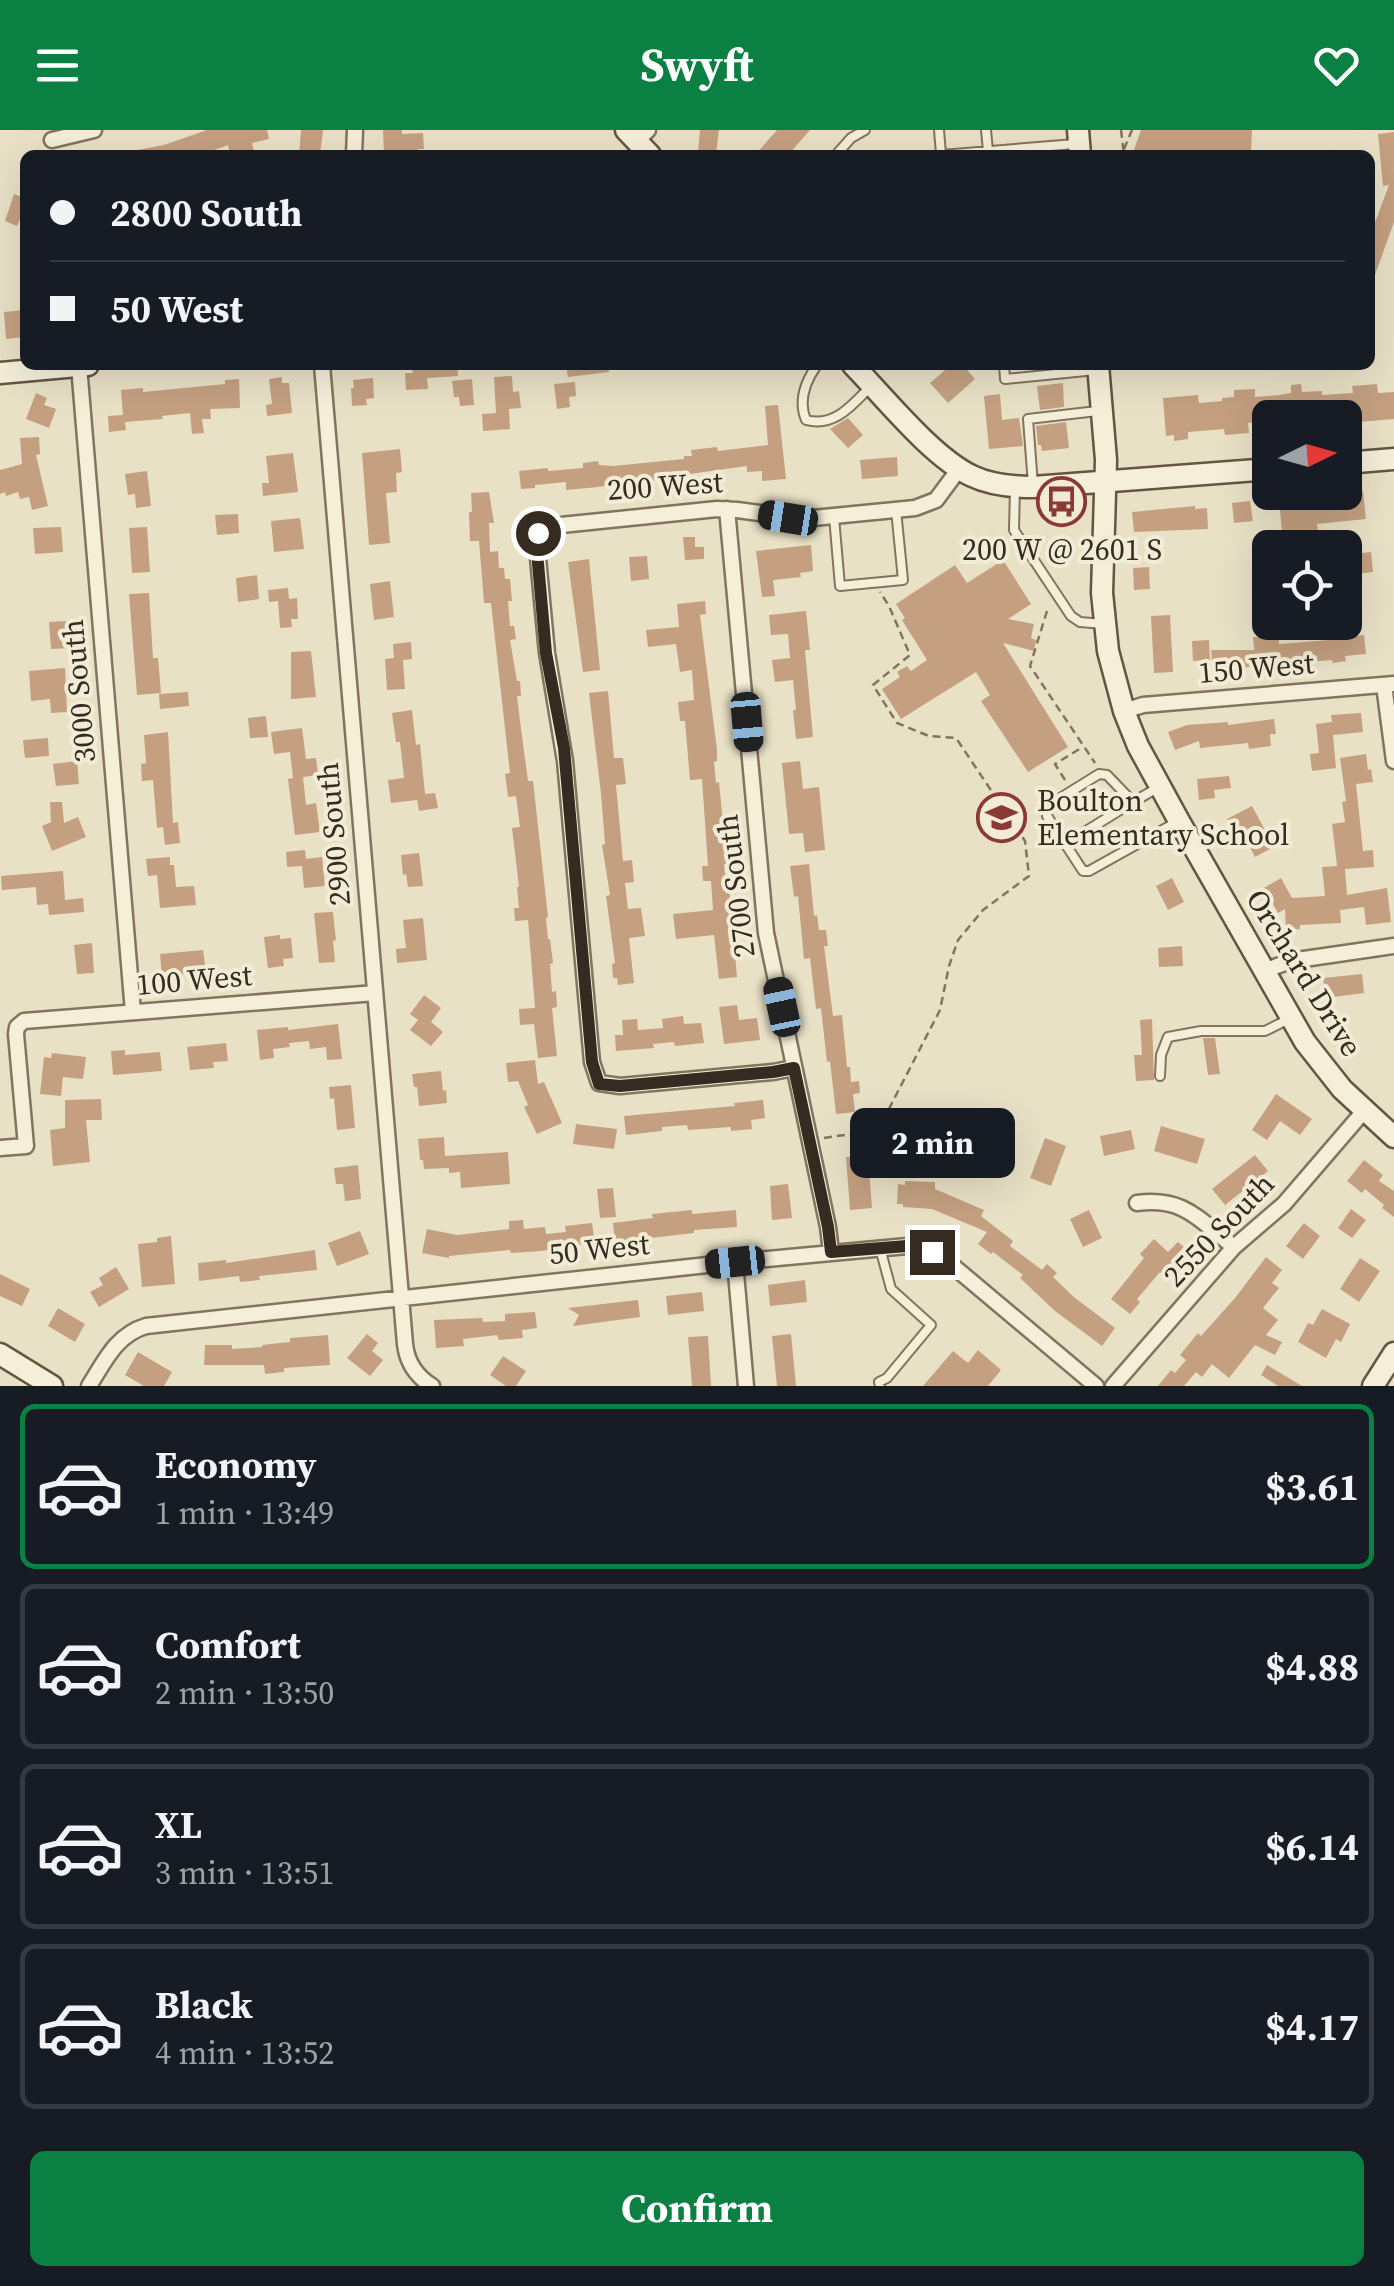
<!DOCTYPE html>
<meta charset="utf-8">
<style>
body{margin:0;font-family:"Source Serif 4",serif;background:#20242c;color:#f1f3f6;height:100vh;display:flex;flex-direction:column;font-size:38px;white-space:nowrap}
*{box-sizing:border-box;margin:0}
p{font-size:32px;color:#9ea1a6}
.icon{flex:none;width:55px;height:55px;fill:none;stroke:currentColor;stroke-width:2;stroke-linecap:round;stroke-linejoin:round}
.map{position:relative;height:1256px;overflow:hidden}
.panel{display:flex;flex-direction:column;background:#171b24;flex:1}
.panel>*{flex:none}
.hud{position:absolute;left:20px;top:20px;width:1355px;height:220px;border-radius:15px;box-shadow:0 10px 40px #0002;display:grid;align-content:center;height:220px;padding:0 30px;background:#171b24}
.needle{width:65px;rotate:85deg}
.controls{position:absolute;left:1252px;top:270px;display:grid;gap:20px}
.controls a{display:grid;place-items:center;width:110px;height:110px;border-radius:15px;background:#171b24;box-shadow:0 10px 40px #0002;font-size:50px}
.end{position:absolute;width:45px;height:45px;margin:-22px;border:12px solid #352b20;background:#fff;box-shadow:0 0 0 5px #fff}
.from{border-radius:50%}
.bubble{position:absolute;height:70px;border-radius:15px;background:#171b24;box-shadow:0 10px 40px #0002;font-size:32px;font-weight:700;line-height:70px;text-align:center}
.car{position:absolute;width:30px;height:60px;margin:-30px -15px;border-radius:12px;box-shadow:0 0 8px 2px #0007;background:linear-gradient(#222 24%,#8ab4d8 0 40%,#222 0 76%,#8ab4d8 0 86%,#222 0)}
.hud b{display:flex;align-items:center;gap:35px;height:95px;font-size:38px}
.hud b+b{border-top:2px solid #363941}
.hud i{width:25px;height:25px;background:#f1f3f6}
ul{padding:18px 0 0;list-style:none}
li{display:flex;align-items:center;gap:30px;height:165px;margin:0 20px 15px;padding:0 10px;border:5px solid #363941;border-radius:15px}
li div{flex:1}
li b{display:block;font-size:38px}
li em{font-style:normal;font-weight:700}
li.current{border-color:#0b8043}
li>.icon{width:90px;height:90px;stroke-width:1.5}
.primary-button{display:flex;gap:20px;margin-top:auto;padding:20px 30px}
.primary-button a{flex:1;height:115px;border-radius:15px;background:#0b8043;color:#fff;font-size:40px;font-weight:700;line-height:115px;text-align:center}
header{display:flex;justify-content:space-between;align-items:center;height:130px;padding:0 30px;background:#0b8043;color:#fff;font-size:45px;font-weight:700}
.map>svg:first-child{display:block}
</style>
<header><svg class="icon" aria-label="menu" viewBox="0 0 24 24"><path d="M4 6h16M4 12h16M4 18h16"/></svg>Swyft<svg class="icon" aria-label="heart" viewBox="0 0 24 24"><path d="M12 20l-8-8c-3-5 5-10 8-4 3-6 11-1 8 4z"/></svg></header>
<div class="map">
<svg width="1394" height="1256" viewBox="0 0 1394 1256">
<rect width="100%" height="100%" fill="#e9e1c6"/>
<path fill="#c4a080" d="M207 0H267L269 9 252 13 254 21 238 25H230L228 15 200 25H132V21L164 15Z
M301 0H323L320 25H299Z
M383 0H402V4L423 3 424 19H418L419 25H384Z
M700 0H719L716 24 698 22Z
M777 0H810L788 25H755Z
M1141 0H1252L1251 21 1247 20V25H1132Z
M1394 2V92L1371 156 1370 106 1389 55 1383 56 1378 4Z
M14 64 25 68V90L20 89 17 96 5 91Z
M25 180V207L6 209 4 182Z
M426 235H457L458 246 427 248 428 259 406 260 405 243H413L412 238Z
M566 235H608L609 242 568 247Z
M951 235H963L975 249 948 273 930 253Z
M512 246 513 262 519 261 521 278 509 279 510 299 483 301 482 284 496 283 494 247Z
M282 247V253H289L292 283 267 286 266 275 272 274 269 249Z
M373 248 374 268 366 269 367 275 352 276 351 258H354L353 250Z
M239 249 240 278 210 279 211 289H202L204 303 192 304 190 283 162 286 163 289 125 292 126 300 109 302 108 286 123 285 121 260 143 258V262L225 254V250Z
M472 249 474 275 460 276 459 267H454L452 251Z
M575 252 576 266 569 267 570 277 557 279 554 254Z
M1063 253 1064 277 1040 280 1037 256Z
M1301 254 1302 262 1322 261V265L1353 263 1352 256 1377 254 1378 263 1394 262V289L1359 292V297L1345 298V288H1335V285L1266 288 1267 291 1248 293 1249 303 1225 305 1224 299 1188 302V309L1174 311V305L1166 306 1163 268 1198 265 1199 273 1222 271V268L1234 267V260L1255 259V267L1279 265 1291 263V255Z
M36 263 47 268 44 275 56 279 49 298 26 289Z
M1000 264 1002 290 1019 288 1023 316 989 319 984 266Z
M778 275 786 349 762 351V341L747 342V336L675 346 676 348 588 358 566 360V352L535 355V358L521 359 519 341 548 338V341L583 338V333L598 331 599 335 613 336 684 329V326H692L691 320 717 317 718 321 768 315 765 276Z
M848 288 863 305 848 318 830 299Z
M1066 292 1069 318 1042 321 1041 315H1038L1036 296Z
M39 307 40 324 36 325 48 376 32 380 29 367 20 369 18 362 6 366 5 362 0 364V340L22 334 20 308Z
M400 319 402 342 396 343 397 362 386 363 390 413 369 415 362 323Z
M293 323 298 362 263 366 262 353H269L266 326Z
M897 327 898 346 862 349 860 330Z
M147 341 151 376 136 378 135 364 128 365 125 344Z
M1363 361 1366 389 1317 394 1318 400 1309 401V411L1283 414 1279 369 1300 367V371L1326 368 1325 364Z
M489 362 494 393H489L490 422 498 421 499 438H504L505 449H510L512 471H508L510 496H514L516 509 510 510 517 551H520L521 566H517L520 591 528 651H533L548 787 546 788 548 809H550L553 833 550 834 552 862 556 861 557 877 552 878 557 926 538 928 534 894 520 895 519 879 535 878 528 790 515 791 514 778H519L517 757H519L512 698 520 697 516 666 508 667 505 644 510 643 491 473H484L479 411H470L469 382H472L471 363Z
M1250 371 1253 391 1234 393 1232 373Z
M1195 376V379L1207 378 1208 399 1134 402 1132 382Z
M238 384 239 403 217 405 215 385Z
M300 388 304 419 274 422 271 391Z
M61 397 63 422 35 424 33 398Z
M147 397 150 442 132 443 129 398Z
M683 407H695V417H704V429L685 430Z
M811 415 813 441 800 443 801 447 773 450 775 466 762 467 756 421Z
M1371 422 1373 442 1356 444 1353 424Z
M647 426 649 449 631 451 629 427Z
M589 429 600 540 583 542 568 432Z
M1003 430 1031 474 1008 489 1034 494 1031 508 1036 510 1034 521 1003 513 1068 617 1028 642 981 571 990 565 976 542 901 589 882 559 900 547 897 542 907 536 911 541 927 530 902 490 905 488 896 474 955 435 967 453Z
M1149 437 1150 459 1134 460 1133 438Z
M257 445 259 469 238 472 236 448Z
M390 451 394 487 374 490 370 454Z
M288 458 289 469 297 468 298 489H291L292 497 280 498 278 471 269 472 268 460Z
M149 463 153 528H158L161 563 137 565 129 464Z
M705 471 706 484 700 485 717 620V631L714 632 716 653 719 652 727 734H724L726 755H729L737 847 719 849 714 805 676 809 673 784 713 780 711 751H703L702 736H708L702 649 690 650 685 591H680L678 572 694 570 692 540 680 542 676 514 648 517 646 500 679 497 677 474Z
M806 481 810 520H805L813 607 796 609 793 580H796L793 550 775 552 772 530 790 528 788 504 771 505 769 485Z
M1170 485 1173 542 1154 543 1151 486Z
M67 491 69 518 51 519 49 492Z
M1340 498 1341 508 1364 505 1366 524 1345 526 1346 531 1333 533 1332 530 1226 539V544L1213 545 1211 520H1254L1253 507 1279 506V514L1330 510 1329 499Z
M1209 510 1210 530 1193 531 1192 511Z
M411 512 412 529 403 530 405 559 387 560 385 529 394 528 393 514Z
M311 521 316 567 291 569V522Z
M65 538 67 582 51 583 50 569 31 571 29 541Z
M608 561 614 628H623L626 654 616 655 623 731 632 730 634 752 625 753 628 779 641 778 645 806 629 808 634 853 618 855 617 848H613L612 834 615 833 606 766 610 765 602 715 605 714 601 664 589 563Z
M188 562 189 576 160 579 159 564Z
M412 580 416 615 420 614 425 664 435 663 438 678 419 681 417 670 391 673 388 650 404 648 400 612H396L392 583Z
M1361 583 1363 602 1333 605 1336 638 1312 641 1310 624 1319 623 1316 594 1332 592 1331 585Z
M266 586 268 607 250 608 248 588Z
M1274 589 1276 604H1270L1271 616 1249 619 1248 613 1200 618 1199 611 1175 620 1168 602 1187 595 1228 592V595Z
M302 598 306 629 316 628 318 645 303 647 306 675 316 673 320 702 295 705 288 649 293 648 290 622 274 624 271 602Z
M168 602 173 693 178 692 180 713 165 715 163 697 157 698 153 650 142 651 141 634 146 633 144 605Z
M48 608 49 626 25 628 23 610Z
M1366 624 1368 640 1371 639 1373 652 1356 654 1363 721 1373 720 1374 737 1345 739 1347 765 1387 758 1391 792 1366 795 1364 777 1340 780 1341 793 1300 795V799L1286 800 1285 779 1278 783 1264 758 1281 748 1292 768 1325 766 1322 737 1337 736 1332 694 1345 692 1342 672 1346 671 1340 628Z
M77 631 79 654 56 656 53 634Z
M800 631 803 659 819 657 825 720 805 722 803 703 789 704 782 633Z
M1229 646 1231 658 1214 660 1215 668 1199 670 1197 649Z
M50 672H62L64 693 78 687 86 707 52 721 42 696 51 692Z
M1252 676 1265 700 1261 702 1270 719 1255 727 1247 711 1240 715 1227 689Z
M305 720 306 729 322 727 325 756 304 758 302 736 287 737 286 722Z
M419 723 423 756 408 757 406 744 403 745 401 725Z
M170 727V735H174L176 757 194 756 196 775 160 778 157 745 148 746 146 729Z
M809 734 814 786 817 785 819 800H826L828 816H824L833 886 842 885 847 937H850L851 952 859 951 860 963 853 964 855 982 836 984 830 931 827 932 821 878 816 879 810 828 804 829 798 766 794 767 790 736Z
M63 741 65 770 83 768 84 782 49 785 48 774 37 775 36 757 2 760 1 746Z
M1172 748 1184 772 1168 780 1156 756Z
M333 782 336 810 333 811 335 832 319 833 314 783Z
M423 788 427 830 397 833 396 819 406 818 403 790Z
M280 805V809L291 808 293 828 283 829 284 836 268 838 264 807Z
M92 813 94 843 77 844 74 815Z
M1182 816 1183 836 1159 837 1158 818Z
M203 820 206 842 162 847 160 824Z
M1362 844 1364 863 1326 868 1323 848Z
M424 865 441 878 431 892 443 902 431 916 410 900 418 890 410 884Z
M737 875 739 890 757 888 760 910 724 914 719 877Z
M683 886 684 894 701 893 704 913 675 916 674 912 653 914 654 918 616 921 615 905H623L622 890 637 889 638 900 663 898 662 889Z
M1152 889 1154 950 1136 951 1134 925H1142L1140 890Z
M338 894 342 929 327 930 326 917 310 919 309 911 289 913 290 917 273 919 274 928 260 930 257 900 288 897V900Z
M1203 908H1215L1220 944 1208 945Z
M226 913 228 931 213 932 214 938 190 940 187 917Z
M125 920V925L160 922 162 941 113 945 111 921Z
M52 923 86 927 83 949 63 947 61 966 40 964 44 927 51 928Z
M535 930 538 954 544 952 562 993 537 1004 524 977 528 975 518 951 508 952 506 933Z
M441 941 443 961 446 960 447 973 419 976 417 957H414L412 944Z
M351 955 355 998 337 1000 334 968 330 969 329 957Z
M1276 964 1312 989 1300 1005 1280 991 1267 1010 1252 1000Z
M101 969 102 990H86L90 1032 53 1036 50 1000 65 998V970Z
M763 970 765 988 751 990 752 999 731 1001V997L688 1000 687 995 662 997V1001L626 1005 624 986 735 976 734 973Z
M576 994 617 999 614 1019 573 1014Z
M1161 996 1205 1009 1197 1034 1154 1021Z
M1131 1000 1135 1019 1104 1026 1100 1006Z
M444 1007 445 1026 508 1022 510 1054 461 1058 460 1042 449 1043V1038L424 1039 423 1030H420L418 1009Z
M1045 1008 1066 1016 1051 1056 1030 1048Z
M868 1025 872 1078 850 1080 846 1027Z
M1255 1025 1268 1041 1225 1075 1212 1059Z
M1364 1030 1383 1045 1379 1051 1394 1061V1087L1382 1078 1384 1075 1365 1059 1362 1063 1347 1051Z
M358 1035 361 1069 345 1071 343 1054H336L334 1038Z
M905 1051 935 1052V1059L984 1080 981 1086 1013 1111 1010 1116 1042 1140 1047 1134 1057 1143 1053 1147 1075 1168 1115 1198 1102 1216 1055 1181 1020 1148 1023 1145 993 1122 991 1124 978 1114 987 1102 932 1079 903 1077V1074H897L898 1054 905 1055Z
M788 1054 792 1088 772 1090 770 1056Z
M613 1058 616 1087 600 1088 597 1059Z
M1351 1079 1366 1090 1352 1108 1338 1098Z
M692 1080V1084L736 1080 737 1097 694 1100V1103L615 1112 613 1093 653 1088 652 1084Z
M1089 1080 1102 1108 1083 1117 1070 1089Z
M523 1090 524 1099 545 1097 546 1104 566 1102 565 1096 592 1093 595 1113 541 1121 511 1123 510 1120 449 1126V1128L422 1123 427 1099 457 1105 509 1099V1091Z
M1304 1093 1320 1106 1303 1129 1286 1116Z
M360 1101 369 1124 337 1136 328 1113Z
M171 1106 175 1154 142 1157 138 1114 157 1112V1108Z
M1154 1109 1168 1122 1178 1112 1191 1123 1167 1149 1160 1142 1137 1169 1140 1172 1130 1184 1111 1169 1144 1128 1140 1124Z
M315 1120 317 1140 259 1146 260 1150 240 1152 239 1146 199 1151 198 1133 226 1130V1133Z
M1266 1127 1282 1140 1272 1153 1279 1158 1263 1178 1278 1190 1266 1205 1282 1212 1275 1225 1255 1215 1229 1248 1212 1234 1202 1247 1196 1242 1184 1256H1158L1171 1240 1175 1243 1186 1230 1180 1225 1198 1203 1201 1206 1235 1168Z
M1360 1128 1380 1141 1359 1172 1340 1159Z
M116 1137 129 1159 99 1177 90 1162 103 1155 99 1148Z
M0 1144 30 1159 22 1176 0 1166Z
M805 1150 807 1172 770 1176 768 1155Z
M702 1162 704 1181 668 1185 666 1166Z
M638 1170 640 1187 573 1196 579 1185 568 1178Z
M58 1178 85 1194 75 1212 48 1196Z
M1322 1179 1350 1194 1341 1212 1336 1209 1326 1228 1298 1212 1308 1193 1313 1195Z
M535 1182 537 1198 522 1200 523 1208 499 1210 497 1205 463 1209 464 1216 436 1218 434 1190 482 1188 483 1192 505 1191V1184Z
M367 1204 378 1213 372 1221 383 1230 370 1246 347 1228Z
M791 1204 796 1256H777L772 1206Z
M328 1205 330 1235 284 1238V1242L265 1244 264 1235H204L205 1215H232V1219L263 1217 262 1215 290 1212V1208Z
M708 1206 711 1256H692L688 1207Z
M978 1220 1001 1240 988 1256H923L953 1221 968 1233Z
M138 1222 172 1242 164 1256H144L125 1245Z
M503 1226 526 1241 516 1256H506L490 1245Z
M1267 1235 1302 1256H1278L1261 1245Z"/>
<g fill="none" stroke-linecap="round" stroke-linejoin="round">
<defs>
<path id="lane" d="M939 0 941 24
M986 0 988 21
M836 25 851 8 865 0
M941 25 1075 14
M817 235C805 252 798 271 806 290 835 298 853 274 872 255
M1004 235 1005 249 1096 240
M1033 355 1028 289 1097 281
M1015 357 1014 400 1071 486 1080 492 1103 494
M834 387 840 456 903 450 896 380
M1159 657 1133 672 1107 645 1099 644 1049 675 1047 686 1083 741H1089L1175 693
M1065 714 1133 672
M1160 946 1161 925 1168 907 1201 901H1265L1291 888
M880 1256 879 1252 887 1248 931 1195 891 1159 880 1118"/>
<path id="street" d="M52 10 94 0
M637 11 648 0
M354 25 355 0
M322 235 405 1214C407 1233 416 1246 432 1256
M79 236 133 882
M727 379 766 803 828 1097 831 1122
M1384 555 1394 631
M1124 581 1143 575 1394 554
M1264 841 1290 831 1394 816
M794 938 773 942 620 956 599 953 592 932 565 631 547 523 536 407 544 400 561 395 717 379 737 380 803 389 915 378 936 370 959 339
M0 1018 26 1016 16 904 17 897 24 891 375 863
M1137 1073C1185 1067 1199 1090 1234 1117
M735 1132 746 1256
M89 1256C105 1231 116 1205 146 1196L735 1132 907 1116 932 1122 947 1131 1096 1256
M1113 1256 1234 1117 1284 1074 1364 981"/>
<path id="secondary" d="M626 0 650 25
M1078 0 1080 25
M853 235C885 268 932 327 972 346 991 355 1012 357 1033 357L1270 339
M1098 235 1106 330 1102 463 1108 521 1124 581 1138 616 1179 691 1305 912 1342 959 1394 1007
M0 243 88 235
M1345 333 1394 329
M0 1224 52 1256
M1373 1256 1394 1223"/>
</defs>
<use href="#lane" stroke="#83745e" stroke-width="12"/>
<use href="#street" stroke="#83745e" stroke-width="19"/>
<use href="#secondary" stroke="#655541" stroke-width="25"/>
<path stroke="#83745e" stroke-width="2.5" stroke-dasharray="8 5" stroke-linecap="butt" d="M1121 0 1124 25
M1124 19 1132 0
M1047 481 1030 536 1095 633
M1065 650 1055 634 1081 618
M824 1008 878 1000 940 880 949 836 958 810 983 780 1029 746 1025 711 956 608 929 606 897 593 873 555 910 525 889 476 880 462"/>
<use href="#lane" stroke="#f5eed9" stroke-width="8"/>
<use href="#street" stroke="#f5eed9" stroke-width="14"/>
<use href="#secondary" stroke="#f5eed9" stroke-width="20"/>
</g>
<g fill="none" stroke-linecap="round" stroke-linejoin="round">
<path stroke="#352b20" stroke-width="12" d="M538 403 536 411 546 523 564 618 592 932 599 954 620 956 773 942 794 938 828 1097 831 1122 907 1116 932 1122"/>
</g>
<defs>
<symbol id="bus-ring" viewBox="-11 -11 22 22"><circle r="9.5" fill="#f2ebd5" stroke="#8c3834" stroke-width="1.5"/><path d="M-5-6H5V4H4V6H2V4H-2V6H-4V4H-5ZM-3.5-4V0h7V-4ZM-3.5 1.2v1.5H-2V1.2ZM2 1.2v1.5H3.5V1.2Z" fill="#8c3834"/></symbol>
<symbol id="school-ring" viewBox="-11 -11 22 22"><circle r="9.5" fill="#f2ebd5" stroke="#8c3834" stroke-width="1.5"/><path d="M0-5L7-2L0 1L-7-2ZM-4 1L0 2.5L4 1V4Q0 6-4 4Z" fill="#8c3834"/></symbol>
</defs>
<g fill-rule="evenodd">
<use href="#bus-ring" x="1034" y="344" width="55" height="55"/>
<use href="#school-ring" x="974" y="660" width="55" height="55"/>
</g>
<g text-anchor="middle" stroke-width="8" stroke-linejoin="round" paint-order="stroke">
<g font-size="30" fill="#352b20" stroke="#f2ebd5">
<text transform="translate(665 356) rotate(-4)" y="10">200 West</text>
<text transform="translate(1256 538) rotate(-5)" y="10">150 West</text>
<text transform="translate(79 561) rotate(-95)" y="10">3000 South</text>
<text transform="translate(334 704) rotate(-95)" y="10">2900 South</text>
<text transform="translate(736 756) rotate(-97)" y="10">2700 South</text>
<text transform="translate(1304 843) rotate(58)" y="10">Orchard Drive</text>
<text transform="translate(194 850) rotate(-5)" y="10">100 West</text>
<text transform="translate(1219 1100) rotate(-46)" y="10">2550 South</text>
<text transform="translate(599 1119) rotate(-6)" y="10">50 West</text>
</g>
<g font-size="30" fill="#352b20" stroke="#f2ebd5">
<text x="1062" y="430">200 W @ 2601 S</text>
<text x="1037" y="681" text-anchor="start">Boulton<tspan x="1037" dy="34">Elementary School</tspan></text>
</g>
</g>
</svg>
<div class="controls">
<a><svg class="needle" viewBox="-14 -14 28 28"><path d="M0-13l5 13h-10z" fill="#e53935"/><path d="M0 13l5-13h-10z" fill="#9ea1a6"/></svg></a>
<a><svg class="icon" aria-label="locate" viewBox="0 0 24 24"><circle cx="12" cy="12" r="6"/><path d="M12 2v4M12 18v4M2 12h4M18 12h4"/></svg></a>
</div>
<i class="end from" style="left:538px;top:403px"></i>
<i class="end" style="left:932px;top:1122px"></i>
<div class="bubble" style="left:850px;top:978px;width:165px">2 min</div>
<i class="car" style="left:788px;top:388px;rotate:279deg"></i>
<i class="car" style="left:747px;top:592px;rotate:175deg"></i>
<i class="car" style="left:782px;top:877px;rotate:348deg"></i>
<i class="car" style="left:735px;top:1132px;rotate:264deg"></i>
<div class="hud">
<b><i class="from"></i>2800 South</b>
<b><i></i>50 West</b>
</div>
</div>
<section class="panel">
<ul>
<li class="current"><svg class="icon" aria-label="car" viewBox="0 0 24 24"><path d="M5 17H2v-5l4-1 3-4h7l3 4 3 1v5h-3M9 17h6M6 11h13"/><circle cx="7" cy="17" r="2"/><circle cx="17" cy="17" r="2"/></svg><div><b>Economy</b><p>1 min · 13:49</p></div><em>$3.61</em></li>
<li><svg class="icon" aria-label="car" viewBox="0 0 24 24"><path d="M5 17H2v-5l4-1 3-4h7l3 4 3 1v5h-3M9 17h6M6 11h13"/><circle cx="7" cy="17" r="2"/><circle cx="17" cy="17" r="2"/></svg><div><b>Comfort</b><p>2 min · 13:50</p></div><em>$4.88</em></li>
<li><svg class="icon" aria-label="car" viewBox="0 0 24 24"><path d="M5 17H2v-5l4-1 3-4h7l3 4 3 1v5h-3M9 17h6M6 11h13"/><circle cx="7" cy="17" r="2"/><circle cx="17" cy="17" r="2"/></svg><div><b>XL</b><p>3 min · 13:51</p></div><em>$6.14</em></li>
<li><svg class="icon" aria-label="car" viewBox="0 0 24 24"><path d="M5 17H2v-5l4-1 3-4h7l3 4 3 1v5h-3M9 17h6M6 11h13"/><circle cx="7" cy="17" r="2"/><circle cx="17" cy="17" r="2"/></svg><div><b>Black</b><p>4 min · 13:52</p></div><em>$4.17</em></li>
</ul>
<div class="primary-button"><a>Confirm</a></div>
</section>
